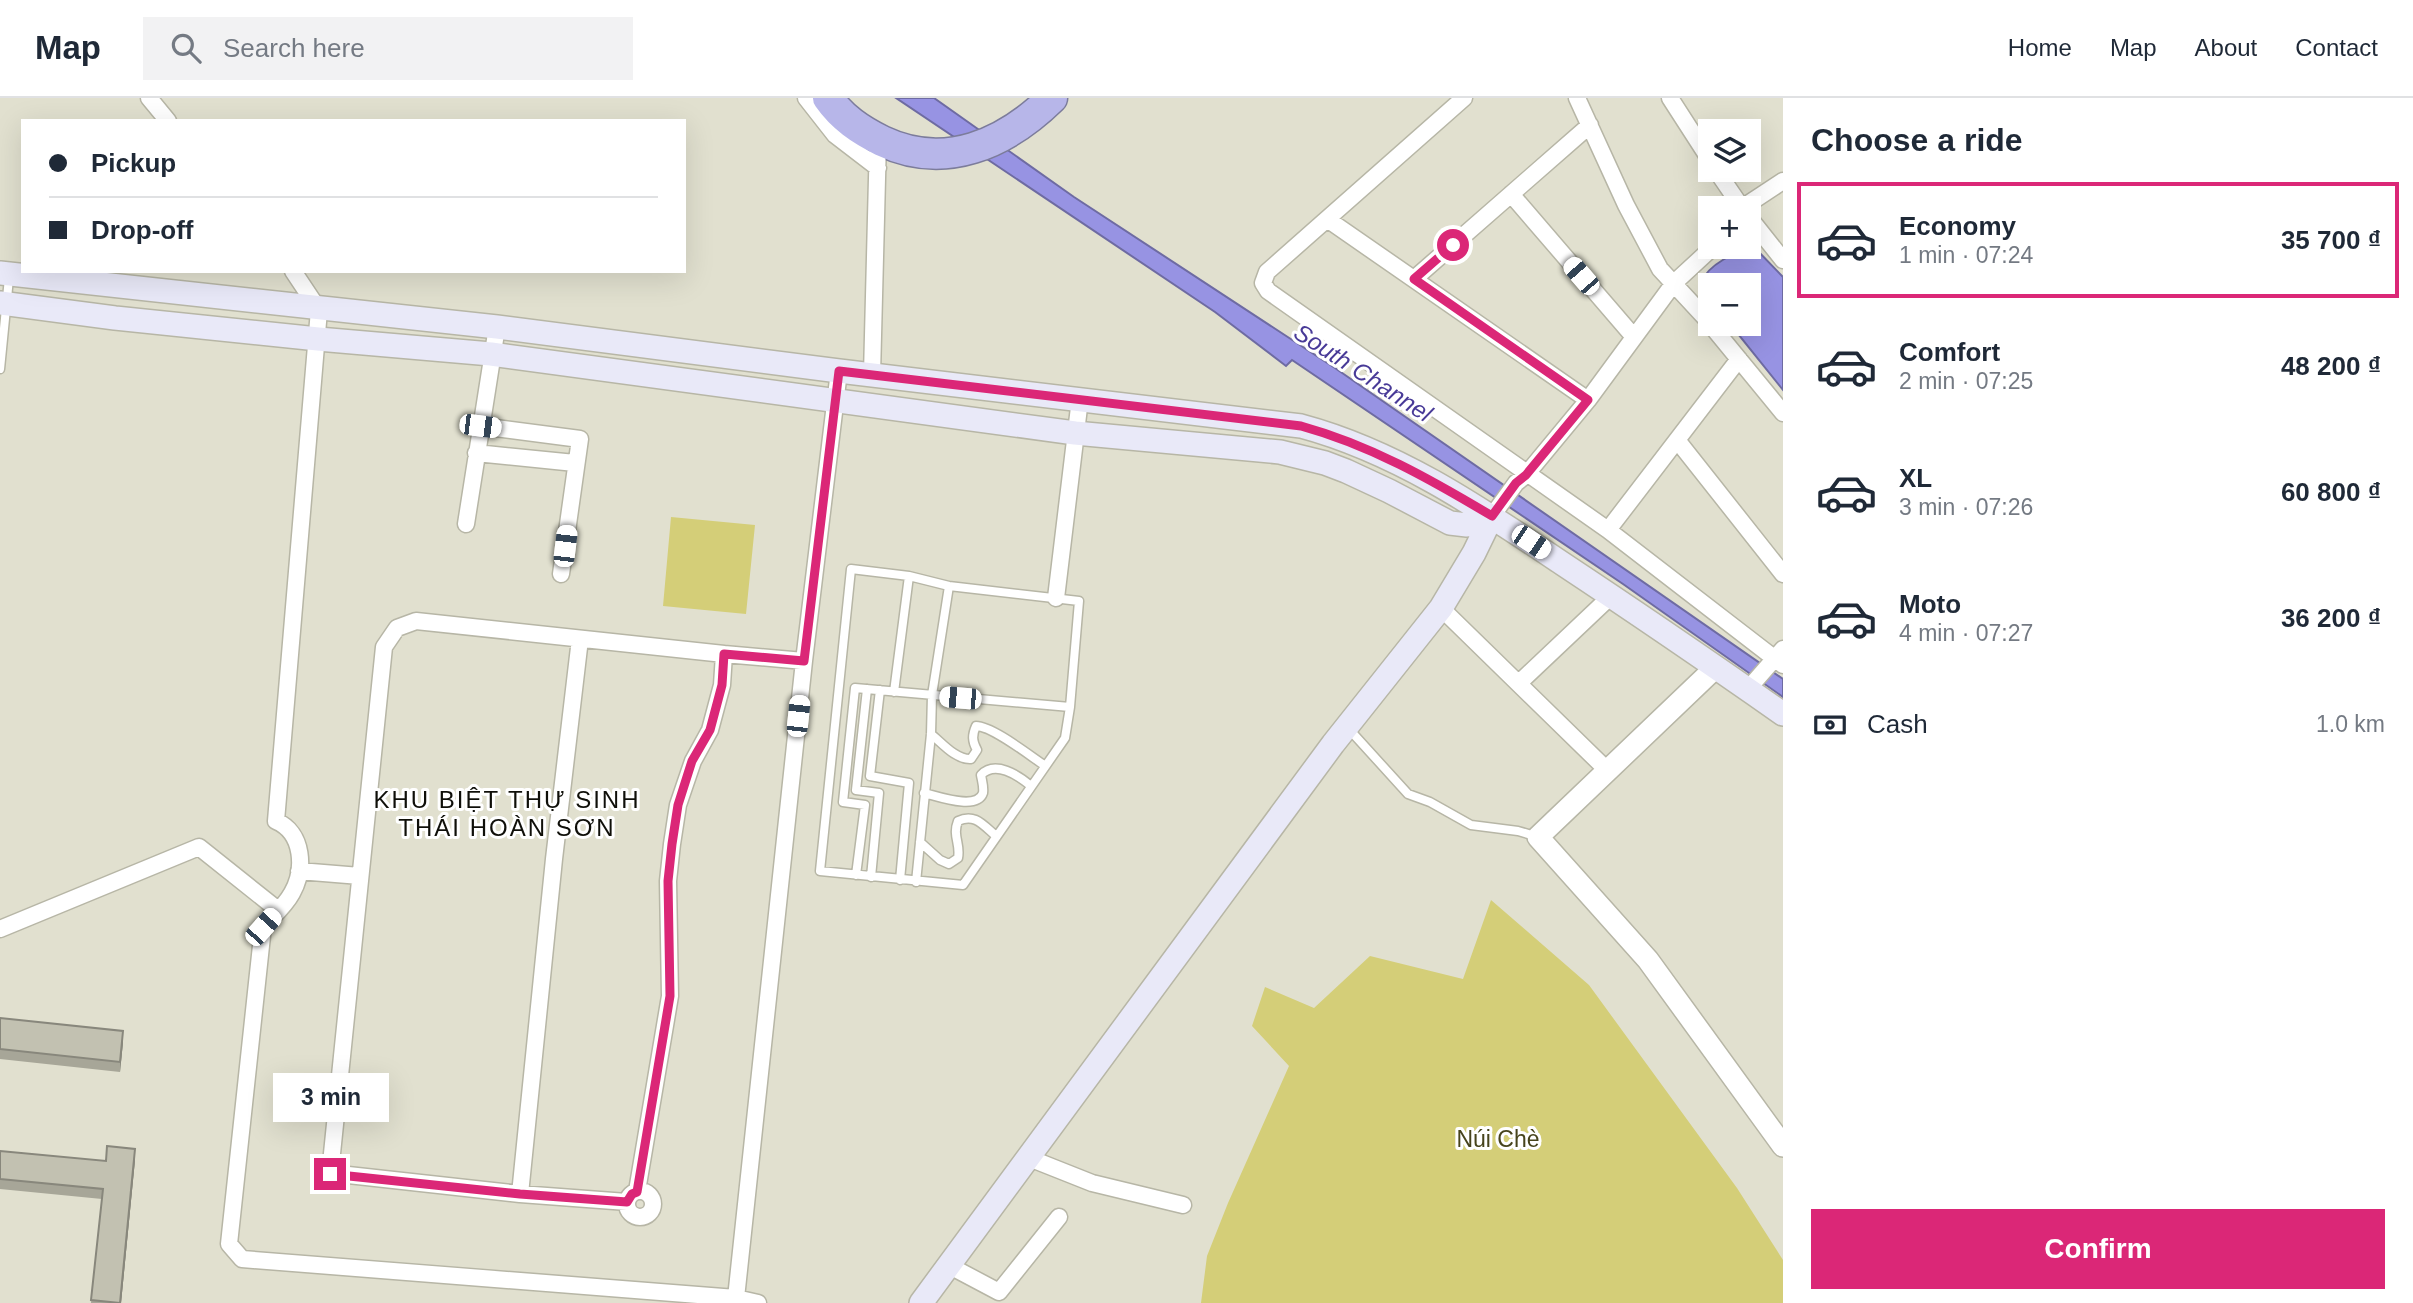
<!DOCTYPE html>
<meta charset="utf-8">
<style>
body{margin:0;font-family:Helvetica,sans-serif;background:#f2f2f3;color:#1f2937;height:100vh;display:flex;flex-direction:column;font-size:26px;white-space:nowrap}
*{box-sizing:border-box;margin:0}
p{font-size:23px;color:#747a83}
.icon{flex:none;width:38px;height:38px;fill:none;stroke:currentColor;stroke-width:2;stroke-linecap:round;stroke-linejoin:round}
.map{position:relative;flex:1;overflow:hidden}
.panel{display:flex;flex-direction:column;background:#fff;width:630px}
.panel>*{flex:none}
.top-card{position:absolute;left:21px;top:21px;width:665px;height:154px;border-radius:0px;box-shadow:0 7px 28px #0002;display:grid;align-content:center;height:154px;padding:0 28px;background:#fff}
.fabs{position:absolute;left:1698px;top:21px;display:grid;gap:14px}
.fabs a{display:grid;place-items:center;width:63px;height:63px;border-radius:0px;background:#fff;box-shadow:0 7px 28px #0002;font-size:35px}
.end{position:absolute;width:32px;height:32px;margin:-16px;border:9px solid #db2777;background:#fff;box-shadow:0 0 0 4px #fff}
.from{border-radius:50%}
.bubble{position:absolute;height:49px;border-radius:0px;background:#fff;box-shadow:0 7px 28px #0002;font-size:23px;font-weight:700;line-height:49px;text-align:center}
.car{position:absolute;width:21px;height:42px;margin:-21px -10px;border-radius:9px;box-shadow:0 0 5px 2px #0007;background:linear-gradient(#fff 24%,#345 0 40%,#fff 0 76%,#345 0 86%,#fff 0)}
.top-card b{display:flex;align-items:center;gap:24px;height:66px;font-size:26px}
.top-card b+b{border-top:2px solid #e0e1e3}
.top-card i{width:18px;height:18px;background:#1f2937}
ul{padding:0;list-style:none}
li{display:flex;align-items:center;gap:21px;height:116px;margin:0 14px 10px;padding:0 14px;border:4px solid transparent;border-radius:0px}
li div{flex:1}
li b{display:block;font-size:26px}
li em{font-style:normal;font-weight:700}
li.active{border-color:#db2777}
li>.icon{width:63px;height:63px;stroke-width:1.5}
h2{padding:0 28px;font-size:32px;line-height:84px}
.pay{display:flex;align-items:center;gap:18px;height:77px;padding:0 28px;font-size:26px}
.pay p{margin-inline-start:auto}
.action{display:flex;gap:14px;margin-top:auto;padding:14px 28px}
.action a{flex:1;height:80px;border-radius:0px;background:#db2777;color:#fff;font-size:28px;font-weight:700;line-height:80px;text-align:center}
header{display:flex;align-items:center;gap:42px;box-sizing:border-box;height:98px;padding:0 35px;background:#fff;border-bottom:2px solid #e0e1e3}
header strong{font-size:33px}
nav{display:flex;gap:38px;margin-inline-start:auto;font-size:24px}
.search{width:490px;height:63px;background:#f2f2f3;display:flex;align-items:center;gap:18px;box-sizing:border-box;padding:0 24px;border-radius:0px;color:#747a83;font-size:26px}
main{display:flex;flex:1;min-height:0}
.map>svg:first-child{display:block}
</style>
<header>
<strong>Map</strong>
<div class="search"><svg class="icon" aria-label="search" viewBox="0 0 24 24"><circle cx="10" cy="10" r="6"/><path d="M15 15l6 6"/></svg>Search here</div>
<nav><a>Home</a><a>Map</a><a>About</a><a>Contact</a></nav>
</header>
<main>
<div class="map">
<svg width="1783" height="1205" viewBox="0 0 1783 1205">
<rect width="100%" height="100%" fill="#e1e0cf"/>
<path fill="#d4ce78" d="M671 419 755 427 746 516 663 508Z
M1491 802 1589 887 1737 1090 1783 1162V1205H1201L1207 1158 1228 1105 1289 968 1252 928 1265 889 1314 910 1370 858 1463 881Z"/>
<path fill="#9793e3" stroke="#6e6ba2" stroke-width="2" d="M896 0H934L1074 99 1335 270 1783 581V599L1623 486 1292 262 1286 268 1215 214Z
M1755 150 1783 179V292L1730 226H1748V187H1710V201L1701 185C1707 167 1737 152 1755 150Z"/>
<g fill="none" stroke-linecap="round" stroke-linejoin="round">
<defs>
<path id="service" d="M0 271 9 180
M851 471 909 478 949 488 1079 503 1070 609 1065 640 963 787 820 773Z
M867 591 856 692 879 695 871 779
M880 592 870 678 909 685 900 782
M894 594 909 478
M1348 630 1408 696 1430 704 1471 727 1518 733 1535 738
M931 636C942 645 956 662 971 661L977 652C972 643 972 637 976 628 992 628 1029 657 1044 667
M924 695C937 698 977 713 983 695 984 689 982 683 981 677 995 662 1018 677 1031 688
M920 744 940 762 949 766 958 760C961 746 952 738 958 723 975 715 983 727 996 738
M856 777 865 707 843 704 855 590 1070 609
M916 784 931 636 932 597 949 488"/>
<path id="minor" d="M149 0 168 23
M806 0 835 37 878 70
M1464 0 1267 174 1263 185 1268 193 1608 432 1783 567
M1577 0 1626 107 1660 171 1710 225
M1670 0 1710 62
M1716 72 1742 110
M1511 96 1634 239
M1742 110 1783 83
M1748 118 1783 162
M1327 121 1588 302
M293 173 319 212 276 723C304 735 305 772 292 795 285 808 273 818 263 829L229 1146 242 1161 736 1200 804 563 839 273
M1414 181 1590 27
M1710 226 1783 315
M872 277 878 41
M480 328 580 341 561 476
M1677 342 1783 476
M476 355 575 365
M1492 418 1516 385 1526 377 1588 302 1674 185 1713 149
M466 426 497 229
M1608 432 1739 261
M1056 500 1080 301
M1441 510 1608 673
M724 556 804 563
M1519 585 1611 498
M1748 591 1783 551
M299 773 360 778
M0 831 199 749 278 812
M1029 1060 1092 1085 1183 1107
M627 1106a13 13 0 1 1 26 0a13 13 0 1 1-26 0Z
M520 1096 554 761 580 541
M627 1104 520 1096 330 1075 384 549 397 530 416 523 724 556 722 587 710 632 693 663 678 707 672 746 668 783 670 898 637 1093
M948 1167 999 1194 1059 1119
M736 1200 758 1205"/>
<path id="tertiary" d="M1716 569 1538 739 1648 862 1783 1048"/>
<path id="secondary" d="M0 175 497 229 839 273 1301 328C1398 354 1481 411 1563 466 1637 515 1710 565 1783 616
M0 205 115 220 318 241 491 256 1075 335 1280 354 1325 365 1346 373 1389 393 1450 425 1467 427 1492 418
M921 1205 1333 646 1441 510 1474 455 1492 418"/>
<path id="motorway" d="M828 0C842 20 860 32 882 43 945 73 1005 46 1052 0"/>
</defs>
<use href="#service" stroke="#b7b6a6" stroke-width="11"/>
<use href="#minor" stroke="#b7b6a6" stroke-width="19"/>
<use href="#tertiary" stroke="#b7b6a6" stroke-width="24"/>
<use href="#secondary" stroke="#b7b6a6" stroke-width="26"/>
<use href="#motorway" stroke="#7c7c9b" stroke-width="33"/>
<use href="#service" stroke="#fff" stroke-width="8"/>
<use href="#minor" stroke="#fff" stroke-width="16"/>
<use href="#tertiary" stroke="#fff" stroke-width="21"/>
<use href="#secondary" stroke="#e9e9f8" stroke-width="23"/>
<use href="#motorway" stroke="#b7b6e9" stroke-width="30"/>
</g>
<path fill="#a7a698" d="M0 920 123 944 120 974 0 961Z
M0 1053 106 1063 135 1062 121 1205H91L102 1101 0 1091Z"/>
<path fill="#88877c" d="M123 933V944L120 974V964Z
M135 1051V1062L121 1205H120Z"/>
<path fill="#c2c1b1" stroke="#88877c" stroke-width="2" d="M0 920 123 933 120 964 0 951Z
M107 1048 135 1051 120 1205 91 1202 103 1091 0 1081V1053L106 1063Z"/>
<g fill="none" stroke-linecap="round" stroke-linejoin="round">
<path stroke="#db2777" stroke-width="9" d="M330 1076 520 1096 627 1104 632 1096 637 1094 670 898 668 783 672 746 678 707 692 663 710 632 722 587 724 556 804 563 839 273 1301 328C1370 347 1430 381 1492 418L1516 385 1526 377 1588 302 1414 181 1453 147"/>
</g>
<g text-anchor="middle" stroke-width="6" stroke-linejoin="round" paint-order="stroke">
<g font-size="23" fill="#47441c" stroke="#fff">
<text x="1498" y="1049">Núi Chè</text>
</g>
<g font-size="24" font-style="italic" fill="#483a97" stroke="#fff">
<text transform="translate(1363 275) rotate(33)" y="8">South Channel</text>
</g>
<g font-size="24" letter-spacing="2" fill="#0f0f09" stroke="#fff">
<text x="507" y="710">KHU BIỆT THỰ SINH<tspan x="507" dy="28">THÁI HOÀN SƠN</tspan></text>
</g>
</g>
</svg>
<div class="fabs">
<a><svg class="icon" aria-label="layers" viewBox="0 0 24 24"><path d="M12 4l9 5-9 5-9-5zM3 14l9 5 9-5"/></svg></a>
<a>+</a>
<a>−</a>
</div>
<i class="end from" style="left:1453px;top:147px"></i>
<i class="end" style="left:330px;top:1076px"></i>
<div class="bubble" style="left:273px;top:975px;width:116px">3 min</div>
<i class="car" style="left:1581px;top:178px;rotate:319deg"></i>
<i class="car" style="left:480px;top:328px;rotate:97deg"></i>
<i class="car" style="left:1531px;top:444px;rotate:124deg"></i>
<i class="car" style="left:565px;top:448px;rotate:7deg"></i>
<i class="car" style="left:960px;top:600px;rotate:275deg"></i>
<i class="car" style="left:798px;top:618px;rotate:6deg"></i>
<i class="car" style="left:263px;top:829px;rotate:42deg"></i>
<div class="top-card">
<b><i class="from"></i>Pickup</b>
<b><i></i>Drop-off</b>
</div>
</div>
<section class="panel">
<h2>Choose a ride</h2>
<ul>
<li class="active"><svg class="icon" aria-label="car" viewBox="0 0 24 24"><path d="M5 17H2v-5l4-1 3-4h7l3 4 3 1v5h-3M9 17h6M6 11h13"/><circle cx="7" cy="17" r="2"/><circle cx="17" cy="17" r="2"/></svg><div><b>Economy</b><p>1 min · 07:24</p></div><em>35 700 ₫</em></li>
<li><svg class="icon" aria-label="car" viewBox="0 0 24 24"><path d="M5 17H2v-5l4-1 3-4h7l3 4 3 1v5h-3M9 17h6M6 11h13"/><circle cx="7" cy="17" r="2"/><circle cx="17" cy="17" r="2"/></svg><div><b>Comfort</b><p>2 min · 07:25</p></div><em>48 200 ₫</em></li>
<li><svg class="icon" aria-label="car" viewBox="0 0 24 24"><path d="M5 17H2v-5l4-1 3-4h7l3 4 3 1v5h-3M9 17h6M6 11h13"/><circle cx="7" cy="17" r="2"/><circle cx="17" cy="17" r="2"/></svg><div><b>XL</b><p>3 min · 07:26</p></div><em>60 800 ₫</em></li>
<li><svg class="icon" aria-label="car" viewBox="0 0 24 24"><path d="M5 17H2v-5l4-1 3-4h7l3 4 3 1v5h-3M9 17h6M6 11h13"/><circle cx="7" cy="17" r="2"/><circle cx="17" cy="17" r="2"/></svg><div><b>Moto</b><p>4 min · 07:27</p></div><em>36 200 ₫</em></li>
</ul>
<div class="pay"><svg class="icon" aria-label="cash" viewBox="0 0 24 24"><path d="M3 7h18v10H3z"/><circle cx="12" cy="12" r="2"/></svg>Cash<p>1.0 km</p></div>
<div class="action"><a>Confirm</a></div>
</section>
</main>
